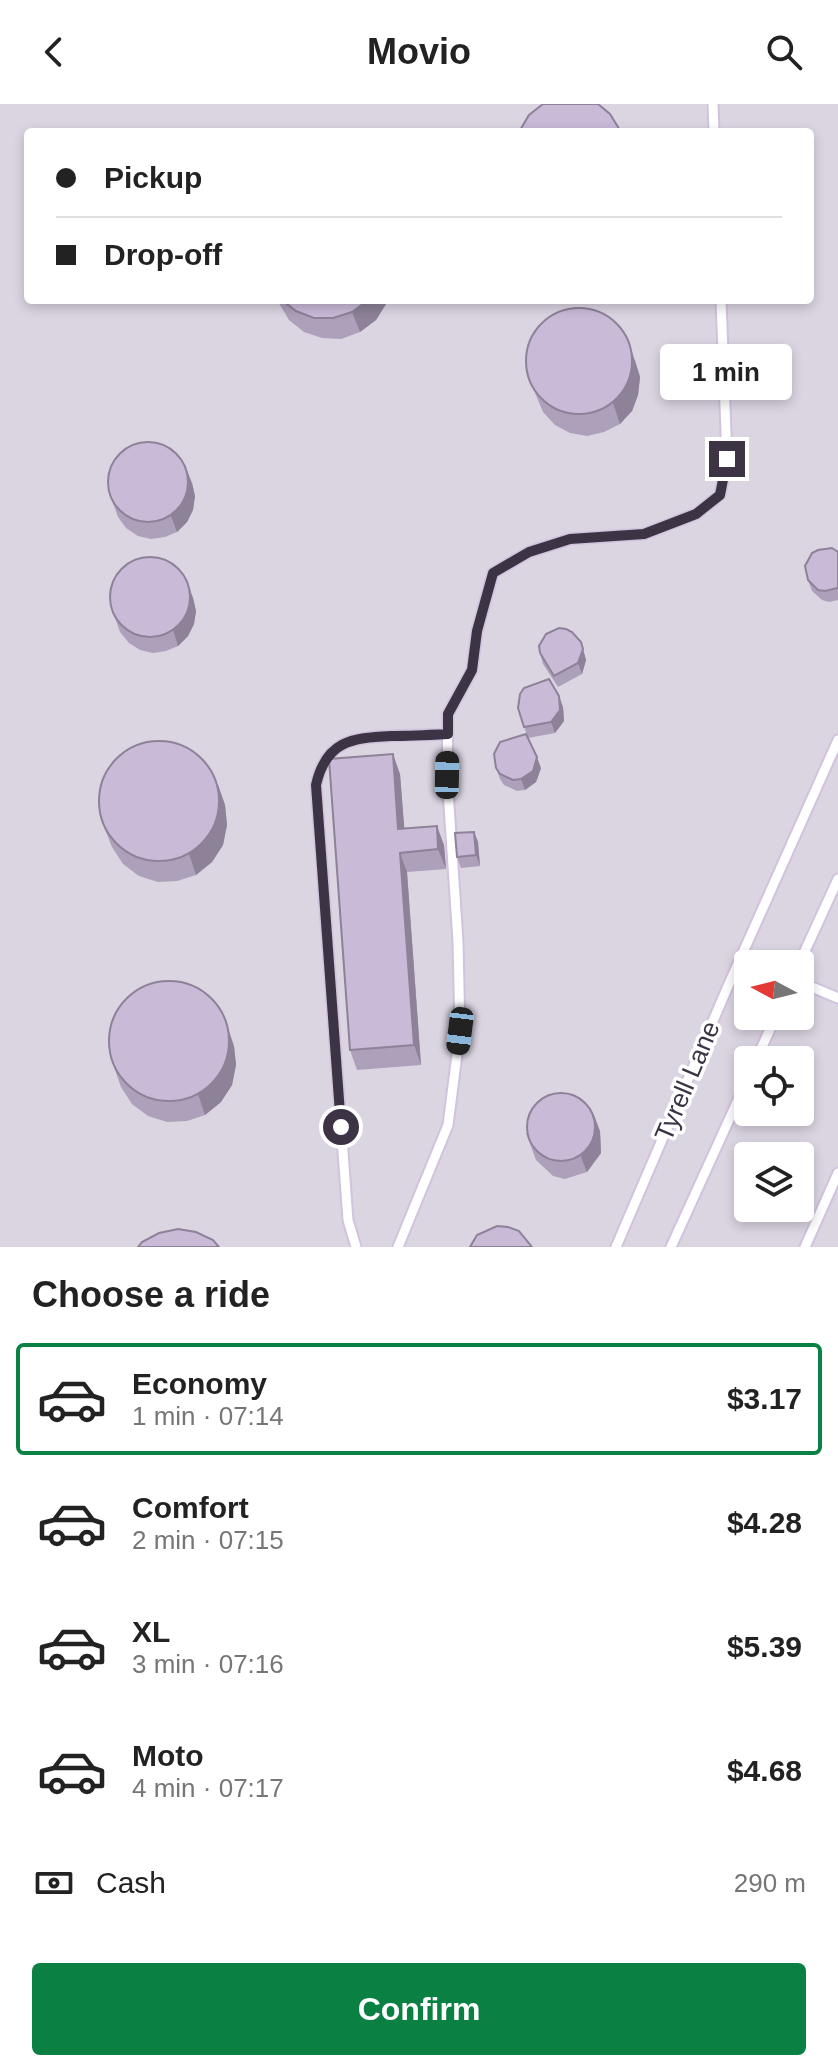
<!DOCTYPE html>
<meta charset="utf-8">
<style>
body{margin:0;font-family:Arial,sans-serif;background:#f2f2f2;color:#222;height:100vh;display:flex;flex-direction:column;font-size:30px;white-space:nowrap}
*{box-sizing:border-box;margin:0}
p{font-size:26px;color:#767676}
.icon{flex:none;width:44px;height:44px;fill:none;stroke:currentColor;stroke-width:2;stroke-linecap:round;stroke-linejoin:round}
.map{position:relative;height:1143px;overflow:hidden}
.panel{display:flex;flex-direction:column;background:#fff;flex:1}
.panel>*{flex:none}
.hud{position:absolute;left:24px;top:24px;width:790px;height:176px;border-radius:8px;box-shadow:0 4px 12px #0003;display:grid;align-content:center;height:176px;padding:0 32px;background:#fff}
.needle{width:52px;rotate:277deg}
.tools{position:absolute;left:734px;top:846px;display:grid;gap:16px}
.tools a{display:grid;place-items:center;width:80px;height:80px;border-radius:8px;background:#fff;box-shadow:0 4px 12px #0003;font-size:40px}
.end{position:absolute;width:36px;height:36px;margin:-18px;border:10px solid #3c3345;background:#fff;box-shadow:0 0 0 4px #fff}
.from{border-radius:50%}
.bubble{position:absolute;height:56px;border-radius:8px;background:#fff;box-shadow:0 4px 12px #0003;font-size:26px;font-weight:600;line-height:56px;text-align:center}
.car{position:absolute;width:24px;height:48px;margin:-24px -12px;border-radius:10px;box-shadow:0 0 6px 2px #0007;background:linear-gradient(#222 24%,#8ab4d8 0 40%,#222 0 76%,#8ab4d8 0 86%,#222 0)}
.hud b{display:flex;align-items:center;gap:28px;height:76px;font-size:30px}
.hud b+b{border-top:2px solid #e0e0e0}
.hud i{width:20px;height:20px;background:#222}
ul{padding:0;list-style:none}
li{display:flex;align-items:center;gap:24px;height:112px;margin:0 16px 12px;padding:0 16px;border:4px solid transparent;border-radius:8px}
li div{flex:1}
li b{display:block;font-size:30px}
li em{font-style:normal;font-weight:600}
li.on{border-color:#0b8043}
li>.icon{width:72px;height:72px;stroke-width:1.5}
h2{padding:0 32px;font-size:36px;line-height:96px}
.pay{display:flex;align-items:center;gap:20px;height:88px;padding:0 32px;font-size:30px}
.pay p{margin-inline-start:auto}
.button{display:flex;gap:16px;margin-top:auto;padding:16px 32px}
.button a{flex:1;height:92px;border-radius:8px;background:#0b8043;color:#fff;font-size:32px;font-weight:600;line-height:92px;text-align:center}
header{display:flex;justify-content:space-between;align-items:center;height:104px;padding:0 32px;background:#fff;font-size:36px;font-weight:600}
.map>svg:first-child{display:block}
</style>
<header><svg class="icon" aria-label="back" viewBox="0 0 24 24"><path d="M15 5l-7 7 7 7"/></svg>Movio<svg class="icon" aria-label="search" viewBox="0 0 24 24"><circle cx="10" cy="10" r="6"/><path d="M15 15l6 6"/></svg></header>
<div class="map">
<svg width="838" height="1143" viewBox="0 0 838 1143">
<rect width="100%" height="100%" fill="#ece3f3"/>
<path fill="#dbd5e2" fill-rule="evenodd" d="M0 0H838V1143H0ZM28 28H810V196H28ZM748 860H800V912H748ZM748 956H800V1008H748ZM748 1052H800V1104H748Z"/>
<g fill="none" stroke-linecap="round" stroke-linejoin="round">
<defs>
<path id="lane" d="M713 0 714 28
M799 860 838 775
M800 878 838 894
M756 956 776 912
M356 1143 348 1116 316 681C326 637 351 634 391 632 410 631 429 631 448 630
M398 1143 448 1021 460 927 458 838 447 671 448 610 472 566 477 527 493 469 529 448 570 435 644 430 696 410 720 391 727 355 721 196
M616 1143 728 882 838 636
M671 1143 748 974
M805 1143 838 1069"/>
</defs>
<use href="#lane" stroke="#d1c2dd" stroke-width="13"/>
<use href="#lane" stroke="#fff" stroke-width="9"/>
</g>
<path fill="#ada0ba" d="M118 196H144L128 198Z
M277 196H387L386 200 376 216 360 228 341 235 322 234 304 228 289 216Z
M635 256 640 273 638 291 632 307 620 320 604 328 587 332 570 329 555 321 543 308 528 272Z
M192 379 195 392 193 406 187 418 177 428 165 433 151 435 138 432 126 424 118 413 108 385Z
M838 448V496L829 498 822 496 812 487 808 476Z
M187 478 193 494 196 507 194 520 188 532 178 542 166 547 153 549 140 546 129 539 120 528 110 499Z
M581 538 586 556 582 570 558 583 543 560 540 549Z
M563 603 564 617 555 629 528 634 518 604Z
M496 664H541L536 678 525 686 517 687 504 681 500 675Z
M400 670 404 724 444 741 446 765 407 768 421 961 357 966 350 946Z
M218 681 225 701 227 721 223 741 212 758 196 771 177 777 158 778 139 772 123 760 112 743 104 723Z
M474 728 478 738 480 762 461 764 457 753Z
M234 942 236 961 232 981 221 998 205 1011 187 1017 167 1018 148 1012 132 1000 121 983 114 963Z
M600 1027 601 1049 587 1068 565 1075 553 1072 536 1056 526 1029Z"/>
<path fill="#8d8297" d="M368 196H387L386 200 376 216 360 228 352 208Z
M628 235 640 273 638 291 632 307 620 320 613 299Z
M186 364 192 379 195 392 193 406 187 418 177 428 171 412Z
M187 478 193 494 196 507 194 520 188 532 178 542 173 526Z
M581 538 586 556 582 570 578 559Z
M559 592 563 603 564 617 555 629 551 618Z
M393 650 400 670 406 745 398 725Z
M537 653 541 664 536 678 525 686 521 675Z
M218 681 225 701 227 721 223 741 212 758 196 771 189 750Z
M437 722 444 741 446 765 438 745Z
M474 728 478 738 480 762 476 751Z
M400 749 407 768 421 961 414 941Z
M227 921 234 942 236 961 232 981 221 998 205 1011 198 990Z
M594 1011 600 1027 601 1049 587 1068 581 1053Z"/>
<path fill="#c9bad8" stroke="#8d8297" stroke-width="2" d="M543 0H598L610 10 621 28H519L529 11Z
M282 196H368L352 208 333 214H314L296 207Z
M526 257a53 53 0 1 1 106 0a53 53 0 1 1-106 0Z
M108 378a40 40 0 1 1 80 0a40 40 0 1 1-80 0Z
M832 444 838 448V484L825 487 818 486 808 476 805 462 812 449 818 446Z
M110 493a40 40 0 1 1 80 0a40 40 0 1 1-80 0Z
M559 524 566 525 572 528 581 538 583 545 578 559 554 572 540 549 539 542 546 530Z
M549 575 559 592 560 606 551 618 524 623 518 604 520 590 524 584Z
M526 630 537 653 533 667 521 675 513 676 500 670 496 664 494 650 500 638Z
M99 697a60 60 0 1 1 120 0a60 60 0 1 1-120 0Z
M393 650 398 725 437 722 438 745 400 749 414 941 350 946 329 655Z
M474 728 476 751 457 753 455 729Z
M109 937a60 60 0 1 1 120 0a60 60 0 1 1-120 0Z
M527 1023a34 34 0 1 1 68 0a34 34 0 1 1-68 0Z
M497 1122 508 1123 519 1127 532 1143H470L477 1131Z
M178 1125 196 1128 213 1136 219 1143H138L142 1138 159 1129Z"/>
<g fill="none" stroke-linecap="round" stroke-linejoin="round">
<path stroke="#3c3345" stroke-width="10" d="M341 1023 316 681C326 637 351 634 391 632 410 632 429 631 448 630V610L472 566 477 527 493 469 529 448 570 435 644 430 696 410 720 391 727 355"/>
</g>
<g text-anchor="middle" stroke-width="7" stroke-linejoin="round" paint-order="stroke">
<g font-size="26" fill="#3c3345" stroke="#fff">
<text transform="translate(687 977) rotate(-67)" y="9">Tyrell Lane</text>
</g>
</g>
</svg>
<div class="tools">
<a><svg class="needle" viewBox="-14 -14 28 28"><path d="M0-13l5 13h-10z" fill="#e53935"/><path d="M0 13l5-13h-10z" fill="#767676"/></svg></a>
<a><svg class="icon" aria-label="locate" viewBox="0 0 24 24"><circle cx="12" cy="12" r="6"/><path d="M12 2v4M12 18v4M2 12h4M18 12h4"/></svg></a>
<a><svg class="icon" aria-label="layers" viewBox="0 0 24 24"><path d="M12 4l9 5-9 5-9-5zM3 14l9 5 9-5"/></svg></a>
</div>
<i class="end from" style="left:341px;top:1023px"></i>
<i class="end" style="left:727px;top:355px"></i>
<div class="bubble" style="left:660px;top:240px;width:132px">1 min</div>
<i class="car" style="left:447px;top:671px;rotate:1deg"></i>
<i class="car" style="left:460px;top:927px;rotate:187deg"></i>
<div class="hud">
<b><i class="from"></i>Pickup</b>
<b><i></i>Drop-off</b>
</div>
</div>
<section class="panel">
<h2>Choose a ride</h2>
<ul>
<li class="on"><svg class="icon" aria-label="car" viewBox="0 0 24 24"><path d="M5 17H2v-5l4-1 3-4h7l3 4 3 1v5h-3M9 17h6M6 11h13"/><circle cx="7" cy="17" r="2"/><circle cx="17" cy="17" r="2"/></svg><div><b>Economy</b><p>1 min · 07:14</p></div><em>$3.17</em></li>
<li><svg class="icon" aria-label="car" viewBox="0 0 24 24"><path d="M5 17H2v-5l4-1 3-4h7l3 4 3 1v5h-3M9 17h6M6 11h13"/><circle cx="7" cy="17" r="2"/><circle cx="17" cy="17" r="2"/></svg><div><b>Comfort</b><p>2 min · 07:15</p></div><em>$4.28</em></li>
<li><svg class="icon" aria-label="car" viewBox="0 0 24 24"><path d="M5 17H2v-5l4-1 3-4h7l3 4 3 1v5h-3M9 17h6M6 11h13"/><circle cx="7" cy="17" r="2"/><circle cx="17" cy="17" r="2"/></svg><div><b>XL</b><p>3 min · 07:16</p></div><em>$5.39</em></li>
<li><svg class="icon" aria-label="car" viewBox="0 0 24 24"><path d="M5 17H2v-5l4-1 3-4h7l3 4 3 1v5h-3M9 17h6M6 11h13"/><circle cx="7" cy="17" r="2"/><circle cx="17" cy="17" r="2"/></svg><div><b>Moto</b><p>4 min · 07:17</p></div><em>$4.68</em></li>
</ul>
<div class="pay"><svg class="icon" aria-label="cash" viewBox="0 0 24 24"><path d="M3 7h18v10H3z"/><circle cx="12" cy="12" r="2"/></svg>Cash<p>290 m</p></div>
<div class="button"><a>Confirm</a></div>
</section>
